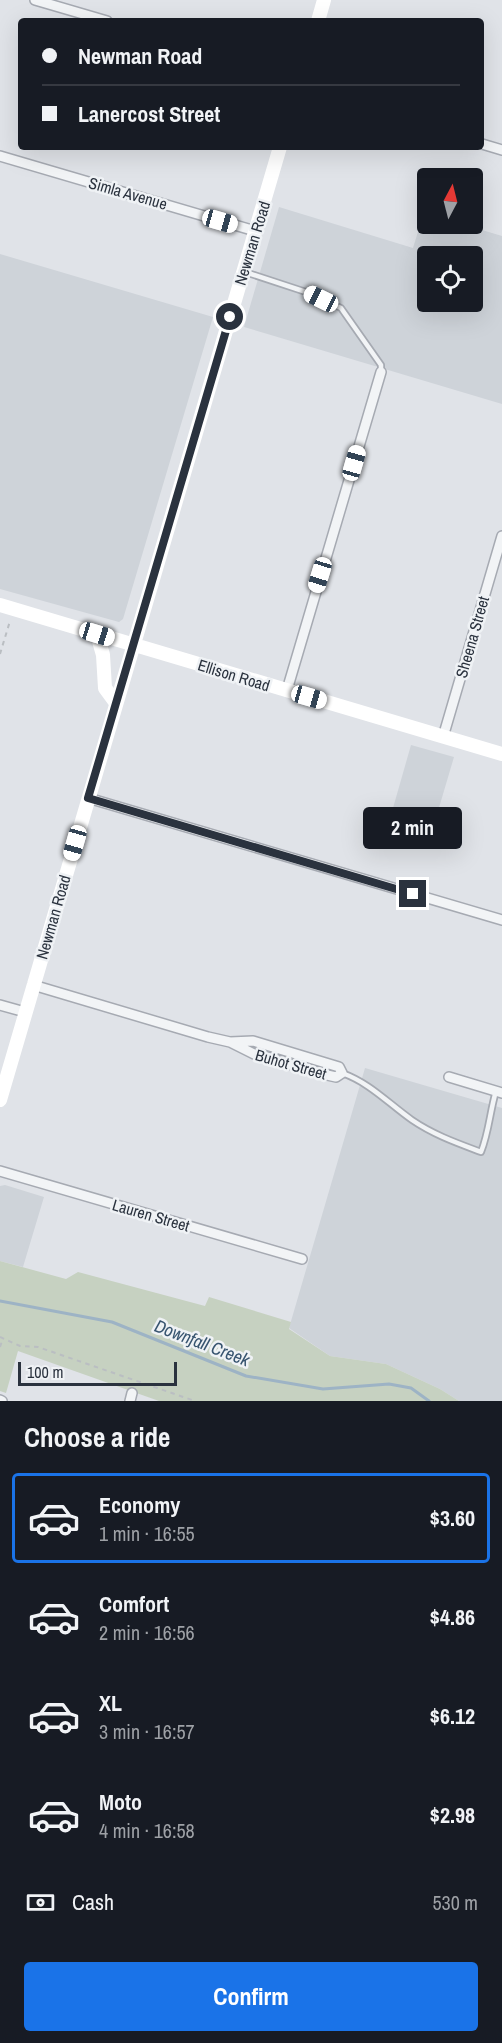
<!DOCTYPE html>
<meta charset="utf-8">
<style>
body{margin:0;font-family:"Archivo Narrow",sans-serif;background:#242831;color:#f1f3f6;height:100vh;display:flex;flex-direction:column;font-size:22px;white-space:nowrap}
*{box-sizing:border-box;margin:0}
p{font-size:20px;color:#9ea1a6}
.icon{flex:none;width:33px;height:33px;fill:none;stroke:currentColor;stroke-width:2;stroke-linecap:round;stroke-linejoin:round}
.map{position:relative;height:1401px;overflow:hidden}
.sheet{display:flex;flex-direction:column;background:#171b24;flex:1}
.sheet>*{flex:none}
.top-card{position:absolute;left:18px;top:18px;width:466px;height:132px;border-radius:6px;box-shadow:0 6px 24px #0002;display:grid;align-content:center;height:132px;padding:0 24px;background:#171b24}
.needle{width:39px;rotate:7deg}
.fabs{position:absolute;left:417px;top:168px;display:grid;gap:12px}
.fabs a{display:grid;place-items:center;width:66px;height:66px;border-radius:6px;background:#171b24;box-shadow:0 6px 24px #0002;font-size:30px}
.scale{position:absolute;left:18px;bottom:15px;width:159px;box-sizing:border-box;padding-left:6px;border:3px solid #2a323e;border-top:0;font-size:16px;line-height:21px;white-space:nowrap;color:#2a323e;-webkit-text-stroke:4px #eff2f5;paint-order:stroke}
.end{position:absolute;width:27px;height:27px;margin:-14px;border:8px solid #2a323e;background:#fff;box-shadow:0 0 0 3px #fff}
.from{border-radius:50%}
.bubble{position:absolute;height:42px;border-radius:6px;background:#171b24;box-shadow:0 6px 24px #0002;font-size:20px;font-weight:800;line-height:42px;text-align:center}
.car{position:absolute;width:18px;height:36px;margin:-18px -9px;border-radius:8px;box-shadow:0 0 4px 2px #0007;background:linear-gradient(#fff 24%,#345 0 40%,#fff 0 76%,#345 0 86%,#fff 0)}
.top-card b{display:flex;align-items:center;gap:21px;height:57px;font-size:22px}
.top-card b+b{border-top:2px solid #363941}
.top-card i{width:15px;height:15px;background:#f1f3f6}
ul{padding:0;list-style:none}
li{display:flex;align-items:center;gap:18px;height:90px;margin:0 12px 9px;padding:0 12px;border:3px solid transparent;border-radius:6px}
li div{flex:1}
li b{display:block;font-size:22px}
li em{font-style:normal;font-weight:800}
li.selected{border-color:#1a73e8}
li>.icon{width:54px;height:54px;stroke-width:1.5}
h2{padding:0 24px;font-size:27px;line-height:72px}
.pay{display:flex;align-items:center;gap:15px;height:66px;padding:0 24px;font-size:22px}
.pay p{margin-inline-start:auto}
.button{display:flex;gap:12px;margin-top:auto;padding:12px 24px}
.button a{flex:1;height:69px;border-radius:6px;background:#1a73e8;color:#fff;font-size:24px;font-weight:800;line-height:69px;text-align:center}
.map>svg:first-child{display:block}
</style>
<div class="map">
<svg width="502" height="1401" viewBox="0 0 502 1401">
<rect width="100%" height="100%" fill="#e0e3e8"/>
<path fill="#ced3d9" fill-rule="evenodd" d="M279 207 413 248 424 212 427 213 428 224H462L502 236V404L244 327ZM428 256H472V302H428Z
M0 254 213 317 123 619 119 622 0 589Z
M411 745 454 757 433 828 391 815Z
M365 1068 502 1108V1401H459L440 1389 386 1364 330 1356 289 1328Z
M5 1185 44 1197 23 1267 0 1261V1186Z"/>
<path fill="#c6d1c1" d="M0 1261 66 1279 78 1272 205 1306 209 1297 291 1322 289 1329 330 1356 386 1364 440 1389 459 1401H159L18 1351 6 1393 0 1391Z"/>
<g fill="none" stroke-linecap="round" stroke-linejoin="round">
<path stroke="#9db3c5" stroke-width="3" d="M0 1301 112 1322 246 1376 323 1389 389 1384 411 1388 429 1401"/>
<defs>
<path id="lane" d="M245 272 309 293 341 308 381 365V372
M342 1073C370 1083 388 1103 412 1120 434 1135 457 1143 481 1152 489 1132 490 1111 496 1091"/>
<path id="street" d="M35 0 107 21
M482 144 502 150
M0 156 255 231
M287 690 381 372
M443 737 502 536
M88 798 502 920
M33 985 208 1037 230 1042 253 1041 339 1067 342 1073 336 1077 327 1075 254 1054 230 1042
M0 1005 25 1012
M449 1077 502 1093
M0 1171 302 1259
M0 1400 2 1401
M130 1401 132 1393"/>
</defs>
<use href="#lane" stroke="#a6aab2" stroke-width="8"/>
<use href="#street" stroke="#a6aab2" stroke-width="12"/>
<path stroke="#babec2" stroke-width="2" stroke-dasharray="4.5 4.5" stroke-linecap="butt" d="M0 654 10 621
M0 1337 20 1346 38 1347 195 1401
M0 1347 3 1338"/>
<use href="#lane" stroke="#f2f4f6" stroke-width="4.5"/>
<use href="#street" stroke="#f2f4f6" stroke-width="9"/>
<path stroke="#fff" stroke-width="14" d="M318 21 324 0
M0 605 502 754
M97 634 103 655 105 688 116 703
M0 1100 280 147"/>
</g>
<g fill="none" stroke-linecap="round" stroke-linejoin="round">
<path stroke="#2a323e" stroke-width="8" d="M230 317 88 798 413 894"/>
</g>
<g text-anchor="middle" stroke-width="5" stroke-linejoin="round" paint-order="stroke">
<g font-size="16" fill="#2a323e" stroke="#eff2f5">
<text transform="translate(128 193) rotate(16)" y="6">Simla Avenue</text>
<text transform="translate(252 243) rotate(-73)" y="6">Newman Road</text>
<text transform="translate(472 637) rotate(-74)" y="6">Sheena Street</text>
<text transform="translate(234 675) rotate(17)" y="6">Ellison Road</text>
<text transform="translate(53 917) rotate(-74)" y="6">Newman Road</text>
<text transform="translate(291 1064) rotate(16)" y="6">Buhot Street</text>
<text transform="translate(151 1215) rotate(16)" y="6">Lauren Street</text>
</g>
<g font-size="18" font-style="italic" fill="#37546f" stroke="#eff2f5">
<text transform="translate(202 1343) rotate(21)" y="6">Downfall Creek</text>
</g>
</g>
</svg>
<div class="fabs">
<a><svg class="needle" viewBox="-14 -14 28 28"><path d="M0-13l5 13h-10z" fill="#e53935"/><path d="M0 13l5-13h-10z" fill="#9ea1a6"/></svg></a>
<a><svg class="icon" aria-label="locate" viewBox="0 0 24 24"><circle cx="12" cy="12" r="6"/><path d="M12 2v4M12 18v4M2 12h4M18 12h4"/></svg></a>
</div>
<div class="scale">100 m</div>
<i class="end from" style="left:230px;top:317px"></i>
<i class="end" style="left:413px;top:894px"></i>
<div class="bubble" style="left:363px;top:807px;width:99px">2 min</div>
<i class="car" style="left:220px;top:221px;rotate:106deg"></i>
<i class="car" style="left:321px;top:299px;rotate:296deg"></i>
<i class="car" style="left:354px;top:463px;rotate:16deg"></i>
<i class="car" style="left:320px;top:575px;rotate:197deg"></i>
<i class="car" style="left:97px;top:634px;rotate:107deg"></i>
<i class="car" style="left:309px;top:697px;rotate:106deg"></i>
<i class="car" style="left:75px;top:843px;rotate:196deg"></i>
<div class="top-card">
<b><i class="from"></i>Newman Road</b>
<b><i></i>Lanercost Street</b>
</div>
</div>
<section class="sheet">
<h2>Choose a ride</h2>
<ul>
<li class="selected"><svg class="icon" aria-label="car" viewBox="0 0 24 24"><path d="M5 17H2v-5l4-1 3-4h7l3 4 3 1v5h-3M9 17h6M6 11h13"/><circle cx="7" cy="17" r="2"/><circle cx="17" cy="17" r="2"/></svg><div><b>Economy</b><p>1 min · 16:55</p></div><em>$3.60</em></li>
<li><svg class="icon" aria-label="car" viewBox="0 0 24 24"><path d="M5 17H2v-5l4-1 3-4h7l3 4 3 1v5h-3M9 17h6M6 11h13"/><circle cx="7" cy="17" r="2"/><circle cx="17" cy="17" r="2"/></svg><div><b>Comfort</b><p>2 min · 16:56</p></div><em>$4.86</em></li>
<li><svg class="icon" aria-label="car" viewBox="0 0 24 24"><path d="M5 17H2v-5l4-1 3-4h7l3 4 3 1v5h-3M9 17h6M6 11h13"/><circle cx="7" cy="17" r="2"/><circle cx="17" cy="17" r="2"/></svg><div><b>XL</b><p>3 min · 16:57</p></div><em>$6.12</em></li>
<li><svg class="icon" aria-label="car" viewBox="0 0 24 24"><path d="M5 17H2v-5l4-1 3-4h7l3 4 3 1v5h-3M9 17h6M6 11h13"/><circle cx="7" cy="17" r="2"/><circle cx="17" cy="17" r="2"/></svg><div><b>Moto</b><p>4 min · 16:58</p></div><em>$2.98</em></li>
</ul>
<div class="pay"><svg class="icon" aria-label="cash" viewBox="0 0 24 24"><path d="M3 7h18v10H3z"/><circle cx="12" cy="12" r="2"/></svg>Cash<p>530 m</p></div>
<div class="button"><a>Confirm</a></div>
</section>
